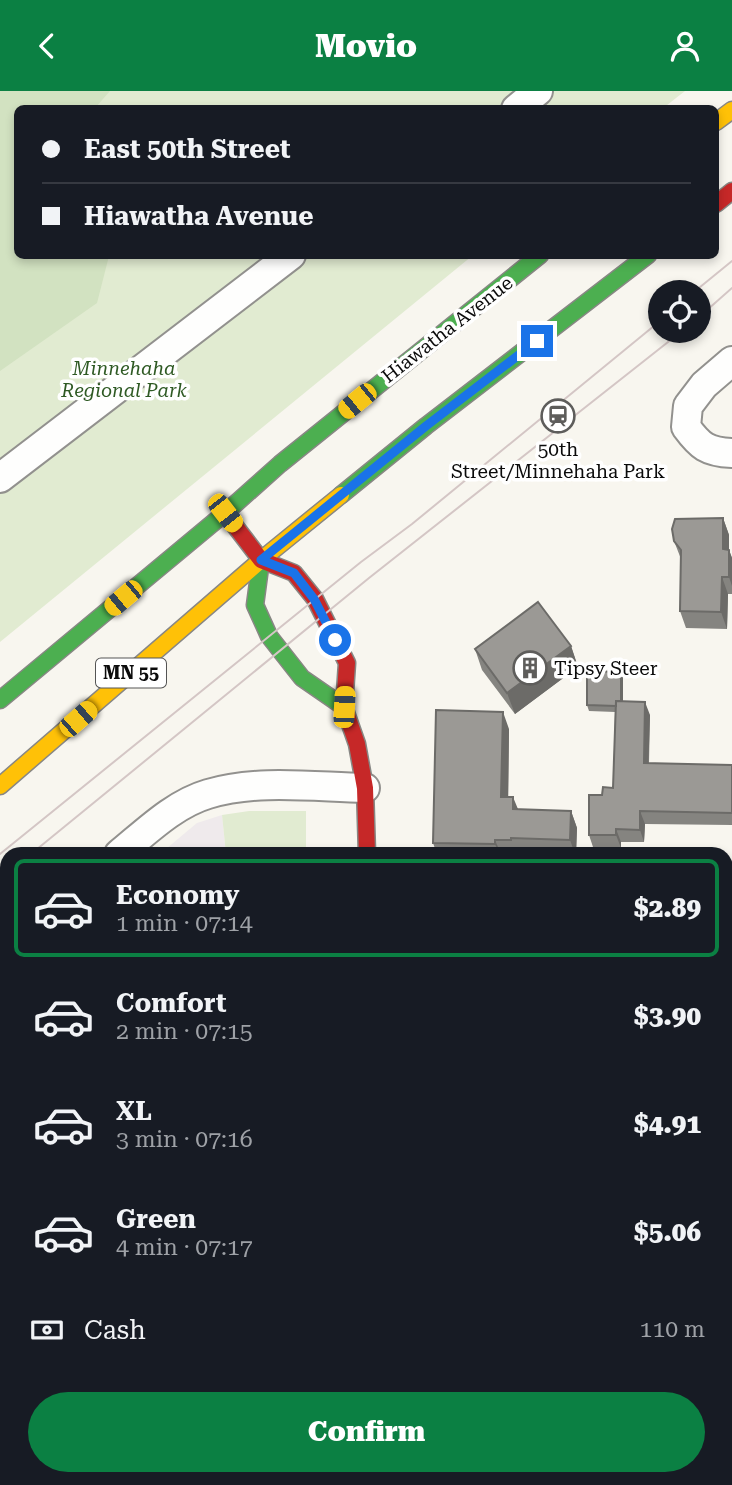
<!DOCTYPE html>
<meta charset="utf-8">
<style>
body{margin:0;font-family:"Roboto Serif",serif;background:#242831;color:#f1f3f6;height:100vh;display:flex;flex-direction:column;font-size:26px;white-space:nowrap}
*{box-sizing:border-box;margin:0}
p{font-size:23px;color:#9ea1a6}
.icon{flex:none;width:38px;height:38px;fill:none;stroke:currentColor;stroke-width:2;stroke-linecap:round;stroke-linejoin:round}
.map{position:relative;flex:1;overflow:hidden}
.details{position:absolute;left:0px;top:756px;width:733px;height:639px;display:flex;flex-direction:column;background:#171b24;border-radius:21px 21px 0 0;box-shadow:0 4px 10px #0003}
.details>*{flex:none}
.top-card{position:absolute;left:14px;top:14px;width:705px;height:154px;border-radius:10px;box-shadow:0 4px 10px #0003;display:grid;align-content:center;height:154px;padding:0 28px;background:#171b24}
.controls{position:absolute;left:648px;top:189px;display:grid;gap:14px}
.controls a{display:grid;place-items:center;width:63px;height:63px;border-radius:50%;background:#171b24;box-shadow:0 4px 10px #0003;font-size:35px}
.end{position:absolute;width:32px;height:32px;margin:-16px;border:9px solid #1a73e8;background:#fff;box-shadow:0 0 0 4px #fff}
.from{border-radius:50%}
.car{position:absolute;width:21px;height:42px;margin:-21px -10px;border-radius:9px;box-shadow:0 0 5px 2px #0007;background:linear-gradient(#f5c518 24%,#345 0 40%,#f5c518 0 76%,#345 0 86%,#f5c518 0)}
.top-card b{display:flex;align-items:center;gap:24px;height:66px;font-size:26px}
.top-card b+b{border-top:2px solid #363941}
.top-card i{width:18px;height:18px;background:#f1f3f6}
ul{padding:12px 0 0;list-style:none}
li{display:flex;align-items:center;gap:21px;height:98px;margin:0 14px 10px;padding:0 14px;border:4px solid transparent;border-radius:10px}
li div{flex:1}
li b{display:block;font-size:26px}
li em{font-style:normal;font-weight:800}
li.selected{border-color:#0b8043}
li>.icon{width:63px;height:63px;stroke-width:1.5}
.pay{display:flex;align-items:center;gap:18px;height:77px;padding:0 28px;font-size:26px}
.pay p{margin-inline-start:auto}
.action{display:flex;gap:14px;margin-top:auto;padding:14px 28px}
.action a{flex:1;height:80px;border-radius:42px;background:#0b8043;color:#fff;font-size:28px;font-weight:800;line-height:80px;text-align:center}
header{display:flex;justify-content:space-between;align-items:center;height:91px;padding:0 28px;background:#0b8043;color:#fff;font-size:32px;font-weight:800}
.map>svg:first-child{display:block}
</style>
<header><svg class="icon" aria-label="back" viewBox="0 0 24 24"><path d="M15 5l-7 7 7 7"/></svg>Movio<svg class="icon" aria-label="person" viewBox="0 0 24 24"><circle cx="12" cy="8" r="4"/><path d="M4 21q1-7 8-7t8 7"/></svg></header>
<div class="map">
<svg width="732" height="1394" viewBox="0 0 732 1394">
<rect width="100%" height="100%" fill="#f8f6ef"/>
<path fill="#efeaec" d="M222 724 226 763H160L197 732Z"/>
<path fill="#e1ebd1" d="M0 0H685L662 18H18V164L472 165 0 551Z
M249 720H306V763H226L222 724Z"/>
<path fill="#d2e2c1" d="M0 0H110L95 17 18 18V164L109 165 97 212 0 280Z"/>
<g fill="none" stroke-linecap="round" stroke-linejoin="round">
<defs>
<path id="street" d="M516 18 538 0
M732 270 704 294 688 315 686 336C700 355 707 361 732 362
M0 387 291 164
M119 763C146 741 174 713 208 703 258 688 314 696 365 697
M726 817H732
M0 860 7 855
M0 1260H7"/>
<path id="fast" d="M341 404 426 335 648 164
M261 469 255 514 269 545 302 587 344 616
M0 609 225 422 280 373 540 164"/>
<path id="slow" d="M716 31 732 19
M0 695 261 469 341 404
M726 1277H732
M363 1388V1394"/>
<path id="jam" d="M716 113 732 100
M225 422 261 469 294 482 315 508 347 572 344 616 357 653 365 697 367 763"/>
</defs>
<use href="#street" stroke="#92918e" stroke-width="32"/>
<use href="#fast" stroke="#888784" stroke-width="19"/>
<use href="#slow" stroke="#888784" stroke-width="19"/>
<use href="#jam" stroke="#888784" stroke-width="19"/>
<use href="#street" stroke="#fefefd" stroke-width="28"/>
<use href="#fast" stroke="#4caf50" stroke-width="16"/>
<use href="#slow" stroke="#ffc107" stroke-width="16"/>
<use href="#jam" stroke="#c62828" stroke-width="16"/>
<path stroke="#d4c6c5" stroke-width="2" d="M694 201 732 170
M698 227 732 197
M0 763 361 471 412 433 660 230
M31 763 369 487 682 240
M0 788 7 783"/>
</g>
<path fill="#858480" d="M723 427 729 444V459L732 467V503H728L727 538 686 537 680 520 681 468 674 450Z
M571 555 578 576 515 623 482 579 475 558Z
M621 581 623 587V611L650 624 649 672 732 674V734L645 733 644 751H621V757L593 756 589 744 602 704 613 697 615 621 589 620 587 614Z
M509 638 508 706 518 718 571 720 577 737 576 763H437L433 752Z
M726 896 732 897V957H726Z
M7 938V1014L5 1013 0 1017 2 942Z
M7 1092V1195L0 1194V1117H1Z
M726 1128H732V1191H726Z"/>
<path fill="#6c6b68" d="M723 427 729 444V475L723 458Z
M729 459 732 467V495L729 486Z
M722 486 728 503 727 538 721 521Z
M571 555 578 576 515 623 507 602Z
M621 581 623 587V621L620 615Z
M645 611 650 624 648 685 644 672Z
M503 621 509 638 508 723 501 706Z
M513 706 520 723 513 718Z
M571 720 577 737 576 763H575L570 749Z
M640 720 645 733 644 751 640 739Z
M616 738 621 751V757L616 744Z
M495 749 501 763H499L495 753Z
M1 1002 5 1013 0 1017V1004Z
M0 1340 1 1342 0 1388Z
M171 1388H175V1394H171Z
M260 1388H263V1394H259Z
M517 1388H521V1394H517Z"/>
<path fill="#9b9995" stroke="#6c6b68" stroke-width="2" d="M723 427V458L729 459V486H722L721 521 680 520 681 459 674 450 672 438 675 428Z
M538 511 571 555 507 602 475 558Z
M587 580 621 581V610H616V615L587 614Z
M616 610 645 611 644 672 732 674V722L640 720V739L616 738V744H589V704H602L603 696 613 697Z
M436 619 503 621 501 706H513V718L571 720 570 749 511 747V749H495V753L433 752Z
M726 896 732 897V941H729V945H726Z
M7 938V1008L1 1002 0 1004V939L2 942Z
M2 1092H7V1184H0V1117H1Z
M726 1128H732V1179H726Z
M726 1349H732V1394H684V1388H726Z
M41 1388H171V1394L41 1393Z
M219 1388H260L259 1394H219Z
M464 1388H517V1394H464Z"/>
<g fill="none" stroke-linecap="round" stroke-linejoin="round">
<path stroke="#1a73e8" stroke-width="9" d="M335 549 314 508 294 482 261 469 426 335 537 250"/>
</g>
<defs>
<symbol id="station-ring" viewBox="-11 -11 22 22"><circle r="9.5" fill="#fff" stroke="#5e5d5b" stroke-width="1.5"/><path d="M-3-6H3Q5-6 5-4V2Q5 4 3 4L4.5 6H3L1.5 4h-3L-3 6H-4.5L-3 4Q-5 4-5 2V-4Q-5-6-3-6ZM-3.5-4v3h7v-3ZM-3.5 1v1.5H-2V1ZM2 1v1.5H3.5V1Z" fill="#5e5d5b"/></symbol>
<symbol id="building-ring" viewBox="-11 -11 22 22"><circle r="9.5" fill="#fff" stroke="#5e5d5b" stroke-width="1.5"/><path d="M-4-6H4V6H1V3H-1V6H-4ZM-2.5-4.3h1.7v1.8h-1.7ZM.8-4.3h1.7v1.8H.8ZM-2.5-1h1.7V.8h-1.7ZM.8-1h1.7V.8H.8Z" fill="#5e5d5b"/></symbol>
</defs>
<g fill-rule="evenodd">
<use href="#station-ring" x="539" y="306" width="38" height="38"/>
<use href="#building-ring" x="511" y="558" width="38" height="38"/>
</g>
<g text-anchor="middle" stroke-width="7" stroke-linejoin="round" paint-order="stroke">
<rect fill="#fff" stroke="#545454" stroke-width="2" x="96" y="567.5" width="70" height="29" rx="5"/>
<g font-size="18" font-weight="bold" fill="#0b0b0b">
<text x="131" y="588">MN 55</text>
</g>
<g font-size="19" fill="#0b0b0b" stroke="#fff">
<text transform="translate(447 238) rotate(-38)" y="7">Hiawatha Avenue</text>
</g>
<g font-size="19" font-style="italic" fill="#2f5a24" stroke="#fff">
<text x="124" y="284">Minnehaha<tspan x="124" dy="22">Regional Park</tspan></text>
</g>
<g font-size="19" fill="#0b0b0b" stroke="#fff">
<text x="558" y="365">50th<tspan x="558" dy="22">Street/Minnehaha Park</tspan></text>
<text x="554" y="584" text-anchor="start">Tipsy Steer</text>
</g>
</g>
</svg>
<div class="controls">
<a><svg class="icon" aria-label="locate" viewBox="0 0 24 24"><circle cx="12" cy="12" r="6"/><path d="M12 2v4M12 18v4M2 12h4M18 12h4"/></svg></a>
</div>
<i class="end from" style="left:335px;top:549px"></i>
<i class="end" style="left:537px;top:250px"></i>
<i class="car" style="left:357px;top:310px;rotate:231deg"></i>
<i class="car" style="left:225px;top:422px;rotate:142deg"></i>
<i class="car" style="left:123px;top:507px;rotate:230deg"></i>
<i class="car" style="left:344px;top:616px;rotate:3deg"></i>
<i class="car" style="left:78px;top:628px;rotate:49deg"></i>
<div class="top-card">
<b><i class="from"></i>East 50th Street</b>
<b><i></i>Hiawatha Avenue</b>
</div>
<section class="details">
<ul>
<li class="selected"><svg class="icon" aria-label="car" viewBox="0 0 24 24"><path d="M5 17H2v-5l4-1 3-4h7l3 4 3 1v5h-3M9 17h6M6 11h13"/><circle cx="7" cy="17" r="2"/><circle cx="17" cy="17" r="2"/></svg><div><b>Economy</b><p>1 min · 07:14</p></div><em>$2.89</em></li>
<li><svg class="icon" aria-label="car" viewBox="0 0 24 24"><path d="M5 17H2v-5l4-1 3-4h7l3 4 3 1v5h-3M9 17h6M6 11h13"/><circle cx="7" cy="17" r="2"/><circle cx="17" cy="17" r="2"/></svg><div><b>Comfort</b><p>2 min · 07:15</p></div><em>$3.90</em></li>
<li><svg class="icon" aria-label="car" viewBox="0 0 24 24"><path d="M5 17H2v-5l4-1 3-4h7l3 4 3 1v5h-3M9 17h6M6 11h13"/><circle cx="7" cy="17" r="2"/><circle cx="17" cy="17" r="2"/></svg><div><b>XL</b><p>3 min · 07:16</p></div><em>$4.91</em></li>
<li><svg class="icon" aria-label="car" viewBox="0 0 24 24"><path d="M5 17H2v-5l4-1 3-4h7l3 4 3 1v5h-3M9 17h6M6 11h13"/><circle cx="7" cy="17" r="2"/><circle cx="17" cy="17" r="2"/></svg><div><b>Green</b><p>4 min · 07:17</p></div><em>$5.06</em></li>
</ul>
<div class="pay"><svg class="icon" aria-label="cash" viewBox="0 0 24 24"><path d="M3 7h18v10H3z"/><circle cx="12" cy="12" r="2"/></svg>Cash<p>110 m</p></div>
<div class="action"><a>Confirm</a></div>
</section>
</div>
